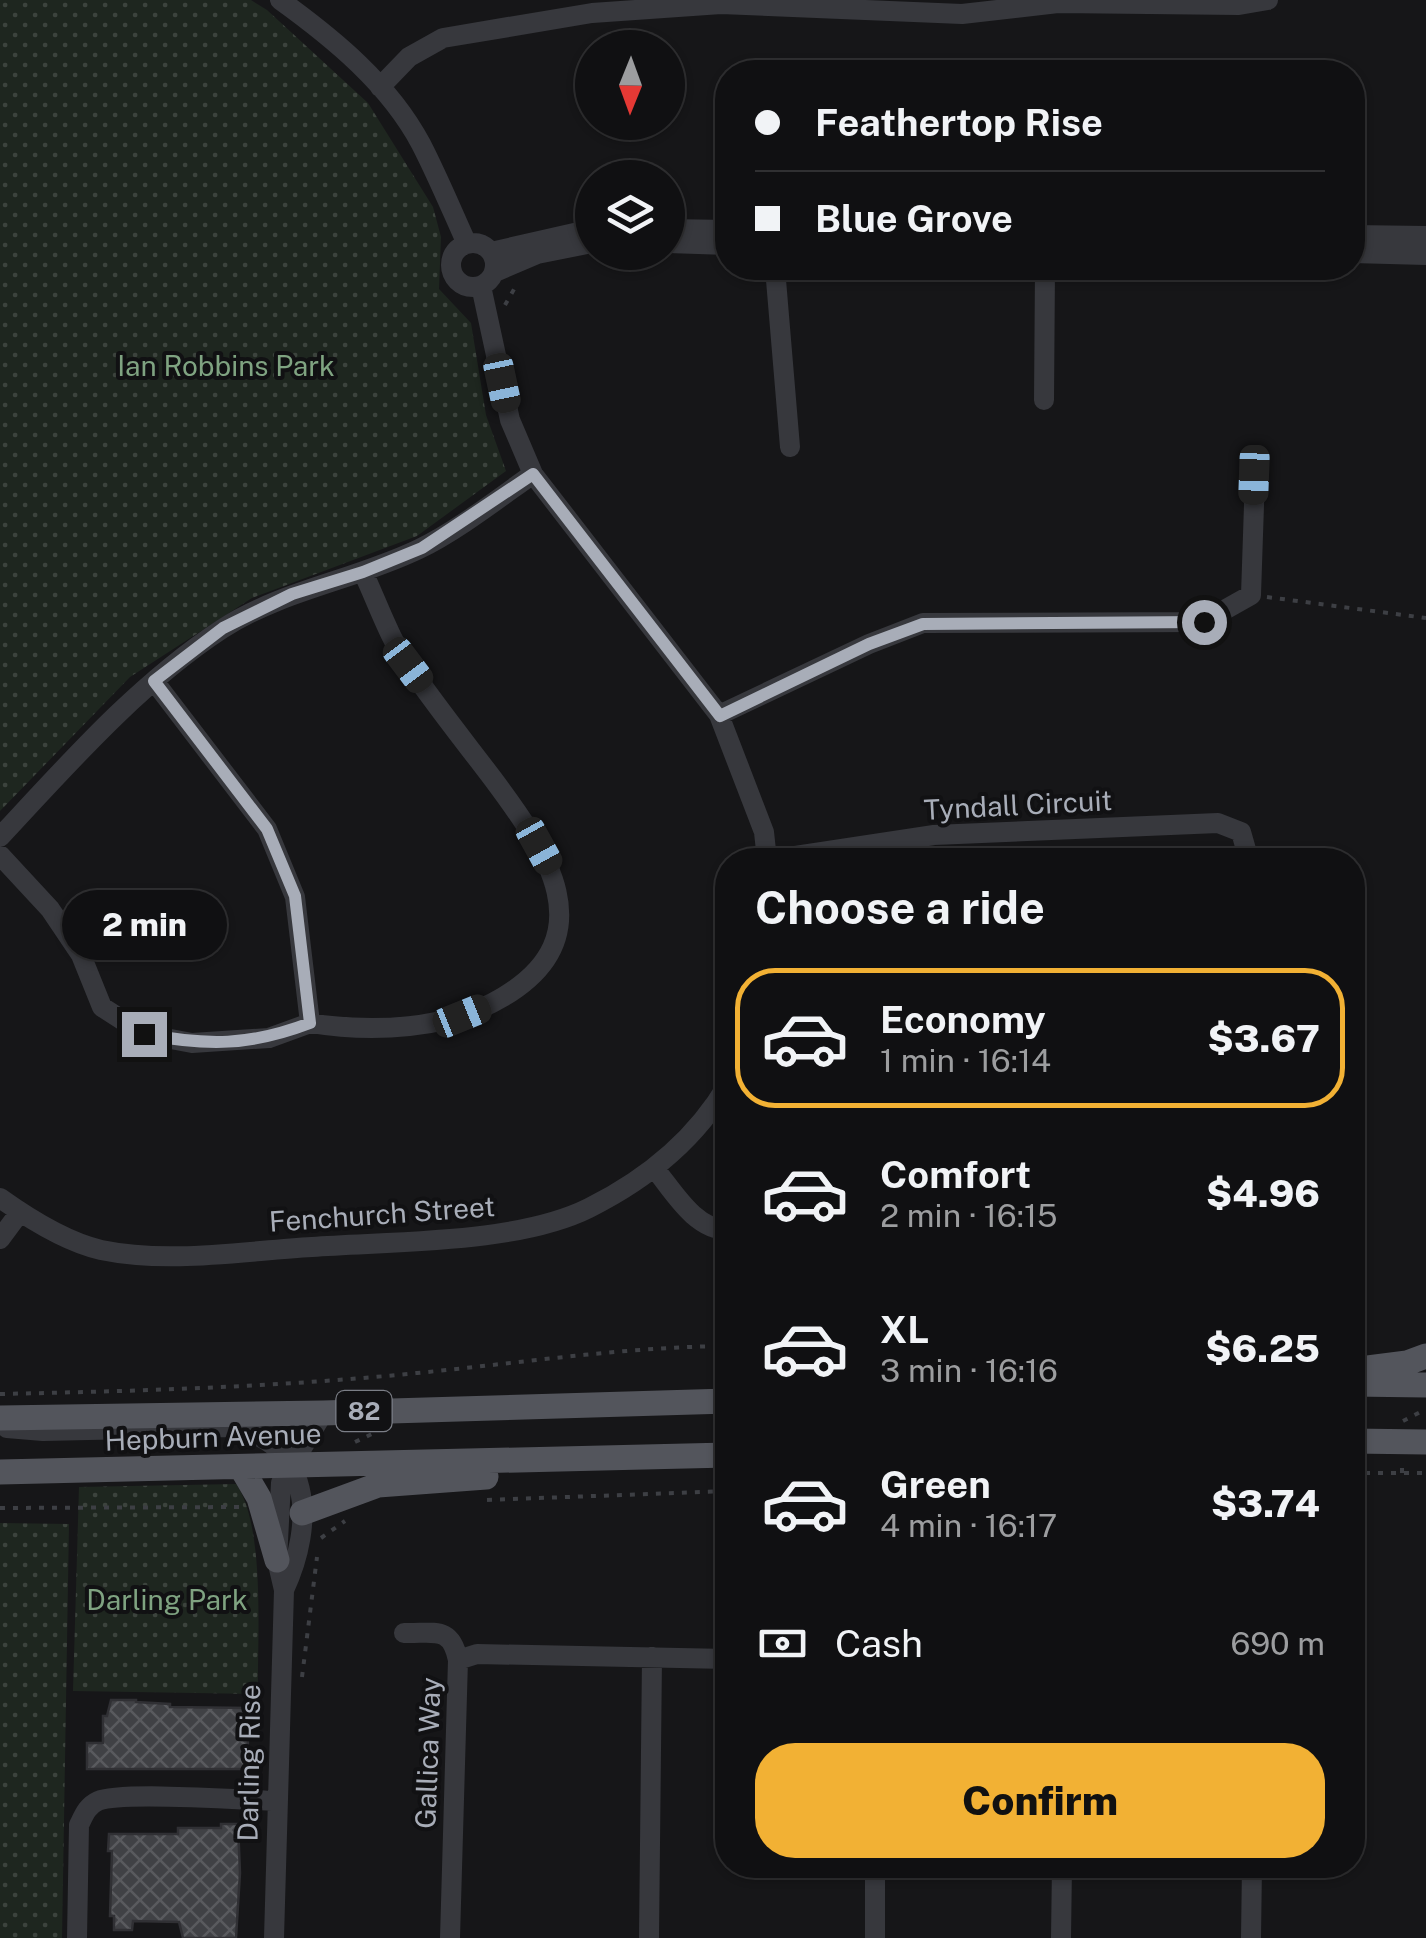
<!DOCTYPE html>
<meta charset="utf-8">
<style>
body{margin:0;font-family:"Public Sans",sans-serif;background:#1e1e20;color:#f1f3f6;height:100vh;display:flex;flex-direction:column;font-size:38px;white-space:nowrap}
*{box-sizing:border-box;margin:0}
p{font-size:32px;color:#9c9d9f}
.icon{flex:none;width:55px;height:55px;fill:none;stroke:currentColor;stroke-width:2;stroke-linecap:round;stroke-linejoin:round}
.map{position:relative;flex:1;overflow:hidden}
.drawer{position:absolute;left:715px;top:848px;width:650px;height:1030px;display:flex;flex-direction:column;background:#101012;border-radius:40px;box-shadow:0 2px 8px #0004,0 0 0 2px #303032}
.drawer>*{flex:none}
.guide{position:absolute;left:715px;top:60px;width:650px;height:220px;border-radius:40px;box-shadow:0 2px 8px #0004,0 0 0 2px #303032;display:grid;align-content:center;height:220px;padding:0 40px;background:#101012}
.needle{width:65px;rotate:181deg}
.controls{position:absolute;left:575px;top:30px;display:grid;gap:20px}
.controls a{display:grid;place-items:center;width:110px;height:110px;border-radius:50%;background:#101012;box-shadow:0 2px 8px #0004,0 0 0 2px #303032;font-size:50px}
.end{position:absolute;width:45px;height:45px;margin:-22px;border:12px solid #a8adb8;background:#111;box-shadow:0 0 0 5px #111}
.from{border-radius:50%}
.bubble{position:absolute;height:70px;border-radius:35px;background:#101012;box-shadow:0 2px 8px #0004,0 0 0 2px #303032;font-size:32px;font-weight:800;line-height:70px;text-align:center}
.car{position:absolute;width:30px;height:60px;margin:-30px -15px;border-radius:12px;box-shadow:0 0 8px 2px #0007;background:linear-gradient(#222 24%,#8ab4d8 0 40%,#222 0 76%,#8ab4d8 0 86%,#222 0)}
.guide b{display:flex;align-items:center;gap:35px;height:95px;font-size:38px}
.guide b+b{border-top:2px solid #303032}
.guide i{width:25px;height:25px;background:#f1f3f6}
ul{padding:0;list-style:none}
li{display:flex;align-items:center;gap:30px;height:140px;margin:0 20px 15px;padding:0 20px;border:5px solid transparent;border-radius:40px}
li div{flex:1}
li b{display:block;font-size:38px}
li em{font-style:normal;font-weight:800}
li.selected{border-color:#f2b134}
li>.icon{width:90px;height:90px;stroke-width:1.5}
h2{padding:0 40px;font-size:45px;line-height:120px}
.pay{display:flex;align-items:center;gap:25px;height:110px;padding:0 40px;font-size:38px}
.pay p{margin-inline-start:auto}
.button{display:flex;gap:20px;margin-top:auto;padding:20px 40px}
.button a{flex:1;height:115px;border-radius:40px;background:#f2b134;color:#111;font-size:40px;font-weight:800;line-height:115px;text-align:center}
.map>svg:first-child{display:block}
</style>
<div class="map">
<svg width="1426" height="1938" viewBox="0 0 1426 1938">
<defs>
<pattern id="park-dots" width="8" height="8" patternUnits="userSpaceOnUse" patternTransform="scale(2.5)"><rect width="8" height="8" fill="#1e261f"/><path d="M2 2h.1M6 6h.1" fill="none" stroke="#3c433d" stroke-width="1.8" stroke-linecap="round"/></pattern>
<pattern id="building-cross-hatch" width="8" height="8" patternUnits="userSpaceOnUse" patternTransform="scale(2.5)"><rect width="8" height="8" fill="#404145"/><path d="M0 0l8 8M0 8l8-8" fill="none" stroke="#595a5e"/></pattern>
</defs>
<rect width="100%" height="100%" fill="#161618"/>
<path fill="url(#park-dots)" d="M0 0H251L267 10 368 103 433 207 441 237 439 289 471 323 486 415 506 471 417 536 252 598 130 677 0 811Z
M236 1484C266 1527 257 1640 258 1694L73 1691 79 1487Z
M0 1523 69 1524 62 1938H0Z"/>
<path fill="url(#building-cross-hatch)" stroke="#303034" stroke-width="2.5" d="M111 1700H136V1702L170 1704V1707L249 1708 247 1769H87V1743H103V1716H107Z
M221 1824H238L240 1873 236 1938H183L179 1922 133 1921 132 1930H114V1916H110L112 1851H108L109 1834H178V1828H221Z"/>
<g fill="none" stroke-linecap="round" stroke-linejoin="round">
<path stroke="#3d3f44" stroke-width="4" stroke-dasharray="5 8" stroke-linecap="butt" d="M602 259 657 257
M505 305 517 284
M1267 597 1426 618
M0 1394C139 1391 279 1387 417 1373 521 1363 623 1347 728 1346
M1403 1421 1426 1409
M355 1442 374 1433
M1352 1473H1426
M1402 1473V1460
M487 1500 728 1491
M0 1508 242 1507
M321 1538 345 1521
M302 1677 317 1557"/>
<path stroke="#37383d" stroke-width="20" d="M280 0C334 39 389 84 421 144 438 177 452 211 467 244
M380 87 409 57 443 38 592 13 721 4 962 14 1058 3 1239 5 1268 0
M668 229 728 230
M1352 235 1426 236
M668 243 728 245
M451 265a22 22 0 1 1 44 0a22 22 0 1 1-44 0Z
M491 252 592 229
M1352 253 1426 255
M775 268 790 447
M495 272 537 254 592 243
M481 286 510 420 533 474 719 715 764 832 767 860
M1044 400 1045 268
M154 681 267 829 295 897 310 1023
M719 715 869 644 923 623 1203 622 1251 595 1255 475
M0 837C68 764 138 684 222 629 282 590 355 580 419 549 455 532 499 498 533 474
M0 855 50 909 81 955 102 1007 144 1034 192 1043 269 1038 310 1023
M769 860 934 835 1218 823 1241 832 1249 860
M310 1023C372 1033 448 1030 503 997 606 936 546 850 493 779 465 742 436 706 410 668 390 640 378 604 363 572
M655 1169C674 1192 695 1230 728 1230
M0 1198C28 1218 66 1242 101 1250 169 1264 243 1251 312 1247 393 1241 517 1244 589 1208 645 1180 696 1139 728 1084
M0 1239 20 1212
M7 1428 43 1431 226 1427C314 1439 315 1524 284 1590
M404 1633C434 1634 451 1625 458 1660L450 1938
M458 1660 477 1654 728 1659
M77 1938 79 1825C84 1815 87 1806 98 1801 121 1791 243 1800 275 1801
M274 1938 284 1590 277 1560 281 1483 323 1413
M649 1938 652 1657
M875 1938V1865
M1061 1938 1062 1865
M1251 1938 1252 1865"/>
<path stroke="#53555c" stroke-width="25" d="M1352 1370 1407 1363 1426 1356
M1352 1384 1426 1385
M0 1418 323 1413 728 1401
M1352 1441 1426 1442
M242 1469 259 1498 277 1560
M0 1472 728 1455
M302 1513 378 1485 486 1477"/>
</g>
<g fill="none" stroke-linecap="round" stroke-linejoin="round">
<path stroke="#a8adb8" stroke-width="12" d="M144 1034C207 1046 250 1046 310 1023L295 896 267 829 154 681 223 628 292 594 363 572 422 548 533 474 720 716 869 644 923 624 1204 622"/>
</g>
<g text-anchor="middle" stroke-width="8" stroke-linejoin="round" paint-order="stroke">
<rect fill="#111113" stroke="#7b7e86" stroke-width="2.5" x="336.5" y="1391" width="55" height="40" rx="8"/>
<g font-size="25" font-weight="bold" fill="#a8adb8">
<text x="364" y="1420">82</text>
</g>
<g font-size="28" fill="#7fa381" stroke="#111113">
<text x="226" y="376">Ian Robbins Park</text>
<text x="167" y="1610">Darling Park</text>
</g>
<g font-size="28" fill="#a8adb8" stroke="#111113">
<text transform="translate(1018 805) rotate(-3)" y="10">Tyndall Circuit</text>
<text transform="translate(382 1214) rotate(-4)" y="10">Fenchurch Street</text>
<text transform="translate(213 1437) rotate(-2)" y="10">Hepburn Avenue</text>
<text transform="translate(428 1753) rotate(-88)" y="10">Gallica Way</text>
<text transform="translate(249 1763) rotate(-89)" y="10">Darling Rise</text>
</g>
</g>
</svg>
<div class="controls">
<a><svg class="needle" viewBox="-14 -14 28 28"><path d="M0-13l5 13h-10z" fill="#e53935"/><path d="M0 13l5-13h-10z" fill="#9c9d9f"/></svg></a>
<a><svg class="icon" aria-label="layers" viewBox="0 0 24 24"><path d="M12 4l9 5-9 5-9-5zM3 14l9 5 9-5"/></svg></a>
</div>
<i class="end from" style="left:1204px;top:622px"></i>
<i class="end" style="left:144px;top:1034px"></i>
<div class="bubble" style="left:62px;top:890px;width:165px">2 min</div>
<i class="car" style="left:502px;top:383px;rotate:168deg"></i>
<i class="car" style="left:1254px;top:475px;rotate:182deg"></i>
<i class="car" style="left:408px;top:665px;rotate:143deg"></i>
<i class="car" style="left:539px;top:846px;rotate:151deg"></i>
<i class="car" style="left:462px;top:1016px;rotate:68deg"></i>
<div class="guide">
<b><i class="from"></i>Feathertop Rise</b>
<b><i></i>Blue Grove</b>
</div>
<section class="drawer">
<h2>Choose a ride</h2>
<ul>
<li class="selected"><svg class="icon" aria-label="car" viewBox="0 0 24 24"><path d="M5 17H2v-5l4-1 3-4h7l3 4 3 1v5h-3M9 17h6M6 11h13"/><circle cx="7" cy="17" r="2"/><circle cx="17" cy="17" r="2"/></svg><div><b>Economy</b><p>1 min · 16:14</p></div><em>$3.67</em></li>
<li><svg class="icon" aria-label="car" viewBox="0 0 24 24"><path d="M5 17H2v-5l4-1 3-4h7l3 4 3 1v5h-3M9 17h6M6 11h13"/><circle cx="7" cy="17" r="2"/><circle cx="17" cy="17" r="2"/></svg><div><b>Comfort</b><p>2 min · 16:15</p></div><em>$4.96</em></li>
<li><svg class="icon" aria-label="car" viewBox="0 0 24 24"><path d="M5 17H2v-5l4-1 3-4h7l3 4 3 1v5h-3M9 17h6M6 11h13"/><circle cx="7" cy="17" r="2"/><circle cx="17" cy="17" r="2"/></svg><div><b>XL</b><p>3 min · 16:16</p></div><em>$6.25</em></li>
<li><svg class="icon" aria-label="car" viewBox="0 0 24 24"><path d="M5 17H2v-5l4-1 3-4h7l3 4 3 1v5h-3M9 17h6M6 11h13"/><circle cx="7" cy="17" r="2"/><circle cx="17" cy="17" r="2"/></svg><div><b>Green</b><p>4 min · 16:17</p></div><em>$3.74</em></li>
</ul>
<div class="pay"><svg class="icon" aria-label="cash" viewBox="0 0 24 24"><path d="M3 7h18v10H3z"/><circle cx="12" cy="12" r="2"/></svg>Cash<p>690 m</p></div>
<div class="button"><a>Confirm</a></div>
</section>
</div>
